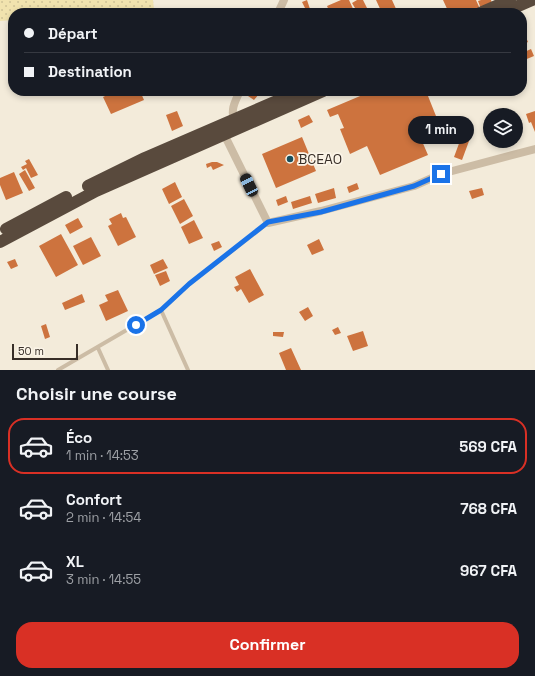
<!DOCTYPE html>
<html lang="fr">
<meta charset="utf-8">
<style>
body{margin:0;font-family:"Space Grotesk",sans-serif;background:#20242c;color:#f1f3f6;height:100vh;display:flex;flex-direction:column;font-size:15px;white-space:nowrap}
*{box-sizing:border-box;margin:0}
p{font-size:13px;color:#9ea1a6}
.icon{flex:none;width:22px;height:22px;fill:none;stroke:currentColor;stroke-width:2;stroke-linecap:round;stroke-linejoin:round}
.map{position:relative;height:370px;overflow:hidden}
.details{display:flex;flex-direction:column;background:#171b24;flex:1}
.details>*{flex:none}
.hud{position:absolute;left:8px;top:8px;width:519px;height:88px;border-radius:16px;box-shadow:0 2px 6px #0003;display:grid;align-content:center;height:88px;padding:0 16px;background:#171b24}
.tools{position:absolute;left:483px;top:108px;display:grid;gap:8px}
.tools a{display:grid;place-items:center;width:40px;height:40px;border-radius:50%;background:#171b24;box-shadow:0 2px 6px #0003;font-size:20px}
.scale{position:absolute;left:12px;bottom:10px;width:66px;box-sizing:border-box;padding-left:4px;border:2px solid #372e27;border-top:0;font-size:11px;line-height:14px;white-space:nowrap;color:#372e27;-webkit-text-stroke:3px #fbf4e7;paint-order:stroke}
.end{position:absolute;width:18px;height:18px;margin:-9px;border:5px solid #1a73e8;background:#fff;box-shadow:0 0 0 2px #fff}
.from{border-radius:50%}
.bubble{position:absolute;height:28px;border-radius:14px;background:#171b24;box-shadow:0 2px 6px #0003;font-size:13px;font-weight:600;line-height:28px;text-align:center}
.car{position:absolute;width:12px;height:24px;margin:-12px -6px;border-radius:5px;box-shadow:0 0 3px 1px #0007;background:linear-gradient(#222 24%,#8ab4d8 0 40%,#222 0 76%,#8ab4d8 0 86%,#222 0)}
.hud b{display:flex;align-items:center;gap:14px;height:38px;font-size:15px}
.hud b+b{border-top:1px solid #363941}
.hud i{width:10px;height:10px;background:#f1f3f6}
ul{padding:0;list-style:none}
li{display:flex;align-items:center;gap:12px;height:56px;margin:0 8px 6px;padding:0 8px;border:2px solid transparent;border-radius:16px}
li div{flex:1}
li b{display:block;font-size:15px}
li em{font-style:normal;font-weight:600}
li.on{border-color:#d93025}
li>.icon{width:36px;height:36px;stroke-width:1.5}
h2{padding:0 16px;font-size:18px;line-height:48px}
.button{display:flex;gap:8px;margin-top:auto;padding:8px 16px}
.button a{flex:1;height:46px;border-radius:16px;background:#d93025;color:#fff;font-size:16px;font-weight:600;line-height:46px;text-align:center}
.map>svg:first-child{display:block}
</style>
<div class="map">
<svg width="535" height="370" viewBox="0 0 535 370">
<defs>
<pattern id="sand-dots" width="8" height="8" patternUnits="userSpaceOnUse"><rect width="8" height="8" fill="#f1e3ae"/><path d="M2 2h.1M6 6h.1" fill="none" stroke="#cfc396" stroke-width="1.8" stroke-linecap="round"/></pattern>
</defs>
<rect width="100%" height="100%" fill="#f3ebda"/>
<path fill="url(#sand-dots)" d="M0 0H153L154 9 151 13H13V20L0 21Z"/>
<path fill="#cd733e" d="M307 0 310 9 306 10 302 2Z
M341 0H349L355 13H330L327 6Z
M357 0H363L367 8 358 13 352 3Z
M376 0H392L397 11 392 13H382Z
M443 0H476L480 9 472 13H449Z
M481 0H491L492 3 481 9 478 1Z
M525 35 528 42 522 45V36Z
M531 49 534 56 522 61V53Z
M116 91H140L144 100 111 114 103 97Z
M252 91 259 94 254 100 248 96Z
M372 91H431L433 94 428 96 436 116 415 125 428 155 380 175 367 146 350 154 340 129 344 128 338 114 330 117 327 110Z
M177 111 183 126 172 131 166 115Z
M535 111V132L531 122 529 123 526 114Z
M309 115 313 122 301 128 298 120Z
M464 130 472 133 462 160 454 157Z
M302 137 316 171 276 188 262 154Z
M29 159 38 175 31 178 26 168 23 170 21 167 27 164 25 161Z
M212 162H217L224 165 213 170 211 166 207 168 206 164Z
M25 170 35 188 29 191 19 174Z
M14 172 23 193 6 200 0 185V178Z
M175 182 182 197 169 204 162 189Z
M357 183 359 189 349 193 347 187Z
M334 188 336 198 318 203 315 194Z
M482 188 484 195 472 199 469 191Z
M286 196 288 202 278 206 276 200Z
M310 196 312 203 293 209 291 202Z
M184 199 193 216 180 224 171 206Z
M121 213 123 218 126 217 136 237 118 246 108 226 112 224 109 219Z
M78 218 83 227 70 234 65 225Z
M194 220 203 238 189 244 181 227Z
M61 234 78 265 56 277 39 246Z
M91 237 101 256 83 265 73 246Z
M319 239 324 250 312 255 307 245Z
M219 241 222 247 214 251 211 244Z
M15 259 18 266 11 269 7 262Z
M163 259 168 268 154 274 150 265Z
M250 269 264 295 249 303 241 289 237 292 234 287 239 285 235 277Z
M166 271 170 281 160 286 155 275Z
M118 290 128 311 106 321 99 305 108 301 105 295Z
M82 294 85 302 65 310 62 303Z
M308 307 313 316 305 321 299 312Z
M46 324 50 337 45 339 41 326Z
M338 327 341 333 335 335 332 330Z
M363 331 368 346 353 351 347 336Z
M273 332H284L283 337 273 336Z
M291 348 301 370H286L279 353Z"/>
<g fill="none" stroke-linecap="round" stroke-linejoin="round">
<path stroke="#ccbca5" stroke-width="4" d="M161 310 188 370
M98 348 108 370
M58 370 161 310 189 284 268 223"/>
<path stroke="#ccbca5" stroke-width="8" d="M278 13 284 0
M235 124C230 111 234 103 240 91
M223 132 268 223 321 211 414 186 441 174 535 149"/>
<path stroke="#594a3d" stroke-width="12" d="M480 13 510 0
M502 13 532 0
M88 186 145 158 300 91
M6 229 66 197
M0 242 96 191 323 91"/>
</g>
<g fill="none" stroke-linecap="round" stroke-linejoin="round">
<path stroke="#1a73e8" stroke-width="5" d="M136 325 161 310 189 284 268 222 321 212 414 186 441 174"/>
</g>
<circle fill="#1a4f5c" stroke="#fbf4e7" stroke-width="1.5" cx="290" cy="159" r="4"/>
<g text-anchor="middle" stroke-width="3.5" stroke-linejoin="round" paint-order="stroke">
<g font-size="14" fill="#372e27" stroke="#fbf4e7" text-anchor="start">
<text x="298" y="164">BCEAO</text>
</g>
</g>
</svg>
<div class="tools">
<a><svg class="icon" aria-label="layers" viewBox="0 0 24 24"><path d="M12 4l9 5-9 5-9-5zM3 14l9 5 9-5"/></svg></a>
</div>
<div class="scale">50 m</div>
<i class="end from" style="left:136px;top:325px"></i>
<i class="end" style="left:441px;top:174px"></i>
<div class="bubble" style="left:408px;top:116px;width:66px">1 min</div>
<i class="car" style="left:249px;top:185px;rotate:334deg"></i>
<div class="hud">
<b><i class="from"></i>Départ</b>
<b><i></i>Destination</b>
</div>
</div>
<section class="details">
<h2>Choisir une course</h2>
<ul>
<li class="on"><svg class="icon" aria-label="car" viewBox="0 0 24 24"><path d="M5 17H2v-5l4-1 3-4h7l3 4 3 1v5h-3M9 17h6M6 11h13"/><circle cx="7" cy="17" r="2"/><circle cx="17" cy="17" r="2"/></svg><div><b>Éco</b><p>1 min · 14:53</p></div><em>569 CFA</em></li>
<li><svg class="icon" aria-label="car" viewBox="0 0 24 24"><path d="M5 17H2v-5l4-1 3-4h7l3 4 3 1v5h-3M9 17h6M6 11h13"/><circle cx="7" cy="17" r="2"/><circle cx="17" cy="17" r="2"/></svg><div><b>Confort</b><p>2 min · 14:54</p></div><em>768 CFA</em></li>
<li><svg class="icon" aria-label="car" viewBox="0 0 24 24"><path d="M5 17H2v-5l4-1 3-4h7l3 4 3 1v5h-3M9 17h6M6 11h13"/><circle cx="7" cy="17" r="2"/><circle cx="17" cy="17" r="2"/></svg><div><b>XL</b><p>3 min · 14:55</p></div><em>967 CFA</em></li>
</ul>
<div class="button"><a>Confirmer</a></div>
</section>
